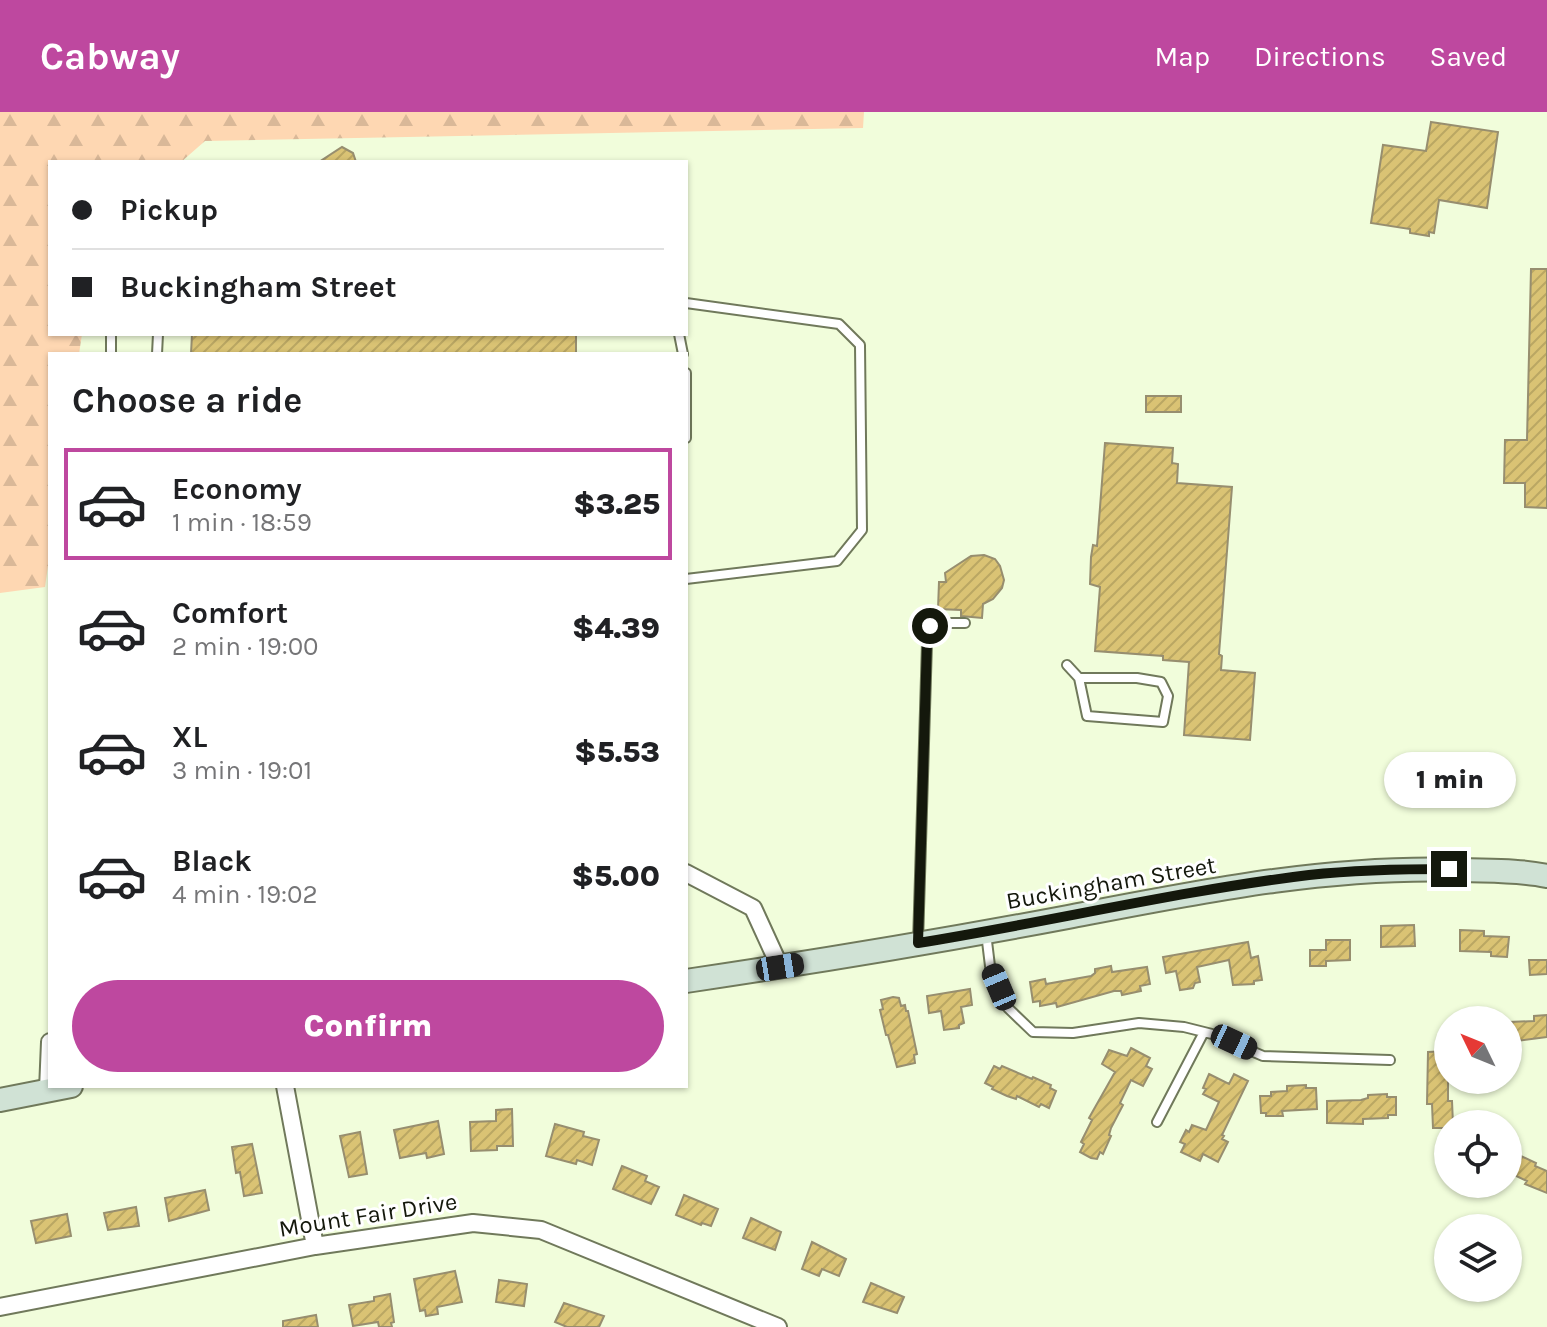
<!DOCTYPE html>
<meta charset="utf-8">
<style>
body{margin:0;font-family:Karla,sans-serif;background:#f6f6f6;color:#202124;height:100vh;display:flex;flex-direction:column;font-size:30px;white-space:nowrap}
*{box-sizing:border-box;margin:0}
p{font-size:26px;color:#757577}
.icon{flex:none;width:44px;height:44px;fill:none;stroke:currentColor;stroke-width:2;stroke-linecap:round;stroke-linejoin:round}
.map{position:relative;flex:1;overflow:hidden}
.panel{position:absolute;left:48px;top:240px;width:640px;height:736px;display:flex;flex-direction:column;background:#fff;border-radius:0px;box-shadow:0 2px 6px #0004}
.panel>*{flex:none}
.hud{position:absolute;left:48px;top:48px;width:640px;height:176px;border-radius:0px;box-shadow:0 2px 6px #0004;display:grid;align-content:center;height:176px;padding:0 24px;background:#fff}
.needle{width:52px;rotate:313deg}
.controls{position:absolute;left:1434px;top:894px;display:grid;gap:16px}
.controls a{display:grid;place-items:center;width:88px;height:88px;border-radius:50%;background:#fff;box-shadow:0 2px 6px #0004;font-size:40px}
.end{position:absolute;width:36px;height:36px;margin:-18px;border:10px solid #14180c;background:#fff;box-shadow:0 0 0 4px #fff}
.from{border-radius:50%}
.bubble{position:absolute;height:56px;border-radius:28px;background:#fff;box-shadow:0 2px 6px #0004;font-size:26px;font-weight:800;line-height:56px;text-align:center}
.car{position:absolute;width:24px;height:48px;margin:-24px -12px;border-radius:10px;box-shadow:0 0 6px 2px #0007;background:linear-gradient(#222 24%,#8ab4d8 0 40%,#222 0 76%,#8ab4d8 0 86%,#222 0)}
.hud b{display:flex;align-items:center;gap:28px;height:76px;font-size:30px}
.hud b+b{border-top:2px solid #e0e0e0}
.hud i{width:20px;height:20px;background:#202124}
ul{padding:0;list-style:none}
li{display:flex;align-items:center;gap:24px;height:112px;margin:0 16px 12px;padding:0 8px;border:4px solid transparent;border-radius:0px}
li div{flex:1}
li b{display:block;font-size:30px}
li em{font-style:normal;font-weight:800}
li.on{border-color:#be489f}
li>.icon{width:72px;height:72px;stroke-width:1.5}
h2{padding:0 24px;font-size:36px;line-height:96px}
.primary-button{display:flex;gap:16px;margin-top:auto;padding:16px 24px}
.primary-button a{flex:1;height:92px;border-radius:48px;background:#be489f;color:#fff;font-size:32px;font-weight:800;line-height:92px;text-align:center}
header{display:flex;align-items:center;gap:48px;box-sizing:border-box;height:112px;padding:0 40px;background:#be489f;color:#fff}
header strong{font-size:38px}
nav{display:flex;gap:44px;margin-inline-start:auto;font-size:28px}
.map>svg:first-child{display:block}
</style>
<header>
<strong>Cabway</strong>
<nav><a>Map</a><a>Directions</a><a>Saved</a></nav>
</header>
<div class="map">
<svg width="1547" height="1215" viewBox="0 0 1547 1215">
<defs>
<pattern id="forest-firs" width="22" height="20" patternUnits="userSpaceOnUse" patternTransform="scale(2)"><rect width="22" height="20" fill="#fed7b2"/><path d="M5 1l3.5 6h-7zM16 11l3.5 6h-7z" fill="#d9b898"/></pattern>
<pattern id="building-hatch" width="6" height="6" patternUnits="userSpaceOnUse" patternTransform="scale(2)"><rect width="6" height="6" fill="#dac374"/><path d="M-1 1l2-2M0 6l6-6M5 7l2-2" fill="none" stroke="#baa763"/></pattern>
</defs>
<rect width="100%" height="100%" fill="#f1fddb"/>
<path fill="url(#forest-firs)" d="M0 0H864L863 16 205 29 181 50H50V222H82L79 242H50V440L45 475 0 481Z"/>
<path fill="url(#building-hatch)" stroke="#978e6f" stroke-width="2" d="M1431 10 1498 20 1487 96 1439 88 1434 121 1429 120V124L1410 121V117L1371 111 1383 33 1426 39Z
M342 35 353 41 356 50H319Z
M1531 157H1547V396L1525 395V371H1504L1505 328H1527Z
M192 222H576V242H191Z
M1146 284H1181V300H1146Z
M1105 331 1173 336 1172 351 1178 352 1177 371 1232 375 1219 542 1222 544 1221 558 1255 561 1250 628 1184 623 1189 550 1163 548V544L1095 539 1100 475 1090 472 1091 445 1093 433 1097 434Z
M984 443 995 447 1000 454 1004 468 1002 476 993 487 983 492 982 506 961 504V498L938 497 939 470H946L945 461 971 444Z
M1414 813 1415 834 1381 835V814Z
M1460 818 1484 819V824L1509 825 1507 845 1491 844V840L1460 839Z
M1326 828H1350V848L1326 849V854H1310V838H1326Z
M1248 830 1251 846 1258 844 1262 868 1254 869V872L1233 873 1229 848 1197 855 1200 870 1195 871 1193 876 1180 878 1176 859 1166 861 1163 845Z
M1529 848H1547V862L1530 863Z
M1111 854 1112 860 1147 855 1150 872 1140 874 1141 879 1122 883 1121 879H1114L1057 895 1056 891 1040 894V889L1033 890 1030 870 1045 867 1046 872 1091 864 1095 861V857Z
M970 877 972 893 961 895 964 911 959 913V916L944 918 941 899 929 901 927 884Z
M893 885 899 886 901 894 905 893 906 899H908L917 942 914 943 915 951 897 955 888 923H886L880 898 883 897 881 888Z
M1547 903V925L1508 930 1509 910 1534 909V904Z
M1131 936 1150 946 1146 954 1152 957 1143 974 1131 968 1120 991 1123 993 1111 1016 1109 1023 1111 1024 1103 1042 1100 1040 1097 1047 1091 1046 1080 1040 1084 1032 1081 1030 1092 1008 1089 1006 1115 960 1102 952 1109 938 1127 944Z
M1448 939V989H1452L1453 1012H1448V1016H1433L1432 992H1427L1428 940Z
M994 954 1000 957 1002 954 1032 967 1033 965 1051 973 1050 976 1056 979 1049 996 1041 992 1039 995 1017 984 1016 987 1007 984 992 977 993 975 985 971Z
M1209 962 1229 972 1234 962 1248 969 1222 1023 1224 1024 1222 1027 1228 1030 1218 1050 1203 1042 1200 1049 1181 1040 1185 1032 1180 1030 1186 1018 1189 1020 1192 1013 1206 1018 1219 990 1203 982 1206 977 1203 976Z
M1306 973V976H1316L1317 997 1282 999 1283 1004H1266V1001H1261L1260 984H1271V980L1287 979V974Z
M1387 982V985H1396V1003H1388V1006L1363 1007V1012L1327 1011V989L1361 988 1368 986V983Z
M512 997 513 1034H497V1038L471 1039 470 1010 496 1009V998Z
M438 1009 444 1042 427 1046 426 1041 400 1046 394 1018Z
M555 1012 584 1020 583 1024 599 1028 592 1053 577 1048 576 1052 546 1044Z
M360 1020 367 1062 349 1065 340 1024Z
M252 1032 262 1081 244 1084 240 1060 236 1061 232 1035Z
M1508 1038 1536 1051 1535 1054 1547 1059V1081L1525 1072 1527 1069 1508 1060Z
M622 1054 647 1064 645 1069 659 1075 651 1092 613 1077Z
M205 1078 209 1098 169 1109 165 1086Z
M684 1083 718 1097 711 1114 702 1111 701 1113 676 1103Z
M136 1095 139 1114 108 1118 104 1101Z
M67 1102 71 1124 36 1131 31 1109Z
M751 1106 781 1120 775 1138 743 1126Z
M812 1130 846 1147 839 1164 822 1157 819 1164 802 1157Z
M455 1159 462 1190 437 1195 438 1202 426 1204 425 1198 420 1199 414 1167Z
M499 1168 527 1172 524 1194 496 1190Z
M871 1171 904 1185 897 1201 863 1190Z
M390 1182 394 1210 391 1211 392 1215H379L378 1210 353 1214 349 1193 374 1189V1185Z
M564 1191 604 1204 599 1215H567L555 1210Z
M316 1203 318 1215H283V1209Z"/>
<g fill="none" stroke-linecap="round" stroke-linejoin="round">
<defs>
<path id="lane" d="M686 191 839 212 860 233 862 418 837 449 686 467
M679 222 683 242
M111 242V222
M157 242 158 222
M686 261V326
M1067 553 1079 566H1137L1161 570 1168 584 1163 610 1087 604 1079 566
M986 821 990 854 1008 896 1033 920 1073 921 1139 911 1184 915 1212 922 1263 944 1390 948
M918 831 927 531 930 514 933 511H965
M1157 1010 1204 920"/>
<path id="street" d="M686 761 753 796 780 855
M285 974 315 1134
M48 978 50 930
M0 1195 315 1134 473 1111 541 1118 778 1215"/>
<path id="secondary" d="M686 869C814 850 941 829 1068 805 1198 780 1329 753 1463 758 1491 759 1519 758 1547 764
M0 988 71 974"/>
</defs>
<use href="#lane" stroke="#70795b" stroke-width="12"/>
<use href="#street" stroke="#70795b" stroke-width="20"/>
<use href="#secondary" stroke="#70795b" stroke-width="26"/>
<use href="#lane" stroke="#fff" stroke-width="8"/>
<use href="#street" stroke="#fff" stroke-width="16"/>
<use href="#secondary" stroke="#d0e2d5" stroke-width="22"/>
</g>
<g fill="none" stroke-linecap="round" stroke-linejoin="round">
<path stroke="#14180c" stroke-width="10" d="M930 514 927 531 918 831C1049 810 1178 779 1309 763 1356 758 1403 757 1449 757"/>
</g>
<g text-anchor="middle" stroke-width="6" stroke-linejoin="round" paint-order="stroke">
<g font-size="24" fill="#14180c" stroke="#fff">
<text transform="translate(1111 771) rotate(-10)" y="8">Buckingham Street</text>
<text transform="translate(368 1103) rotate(-9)" y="8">Mount Fair Drive</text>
</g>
</g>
</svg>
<div class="controls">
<a><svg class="needle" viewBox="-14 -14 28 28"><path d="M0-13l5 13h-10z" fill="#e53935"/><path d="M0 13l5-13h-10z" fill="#757577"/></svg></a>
<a><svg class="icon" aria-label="locate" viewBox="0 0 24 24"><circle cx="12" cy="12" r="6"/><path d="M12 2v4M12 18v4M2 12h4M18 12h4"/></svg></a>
<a><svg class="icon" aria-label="layers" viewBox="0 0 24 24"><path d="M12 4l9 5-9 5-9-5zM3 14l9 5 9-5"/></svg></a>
</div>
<i class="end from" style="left:930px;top:514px"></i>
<i class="end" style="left:1449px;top:757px"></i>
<div class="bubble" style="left:1384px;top:640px;width:132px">1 min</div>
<i class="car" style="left:780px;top:855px;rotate:81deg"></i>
<i class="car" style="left:999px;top:875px;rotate:337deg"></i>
<i class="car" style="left:1234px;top:930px;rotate:115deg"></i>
<div class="hud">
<b><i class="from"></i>Pickup</b>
<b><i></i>Buckingham Street</b>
</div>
<section class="panel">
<h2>Choose a ride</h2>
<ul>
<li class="on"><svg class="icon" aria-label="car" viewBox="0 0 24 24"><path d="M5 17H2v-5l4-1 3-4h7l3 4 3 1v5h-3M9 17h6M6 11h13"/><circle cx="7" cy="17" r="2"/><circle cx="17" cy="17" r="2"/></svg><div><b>Economy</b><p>1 min · 18:59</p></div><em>$3.25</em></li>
<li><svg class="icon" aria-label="car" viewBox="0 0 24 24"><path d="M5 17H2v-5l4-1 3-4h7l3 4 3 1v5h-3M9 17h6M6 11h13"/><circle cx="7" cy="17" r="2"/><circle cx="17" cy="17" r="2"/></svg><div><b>Comfort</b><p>2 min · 19:00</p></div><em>$4.39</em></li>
<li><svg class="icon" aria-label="car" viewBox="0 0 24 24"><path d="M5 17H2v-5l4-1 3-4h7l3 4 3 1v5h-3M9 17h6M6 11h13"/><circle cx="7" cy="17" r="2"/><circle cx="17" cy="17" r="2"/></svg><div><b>XL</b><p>3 min · 19:01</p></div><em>$5.53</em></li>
<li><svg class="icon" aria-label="car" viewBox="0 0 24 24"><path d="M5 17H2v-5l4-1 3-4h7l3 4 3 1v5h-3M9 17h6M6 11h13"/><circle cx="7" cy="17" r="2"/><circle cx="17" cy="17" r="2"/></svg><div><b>Black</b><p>4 min · 19:02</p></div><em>$5.00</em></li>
</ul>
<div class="primary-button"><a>Confirm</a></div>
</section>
</div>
